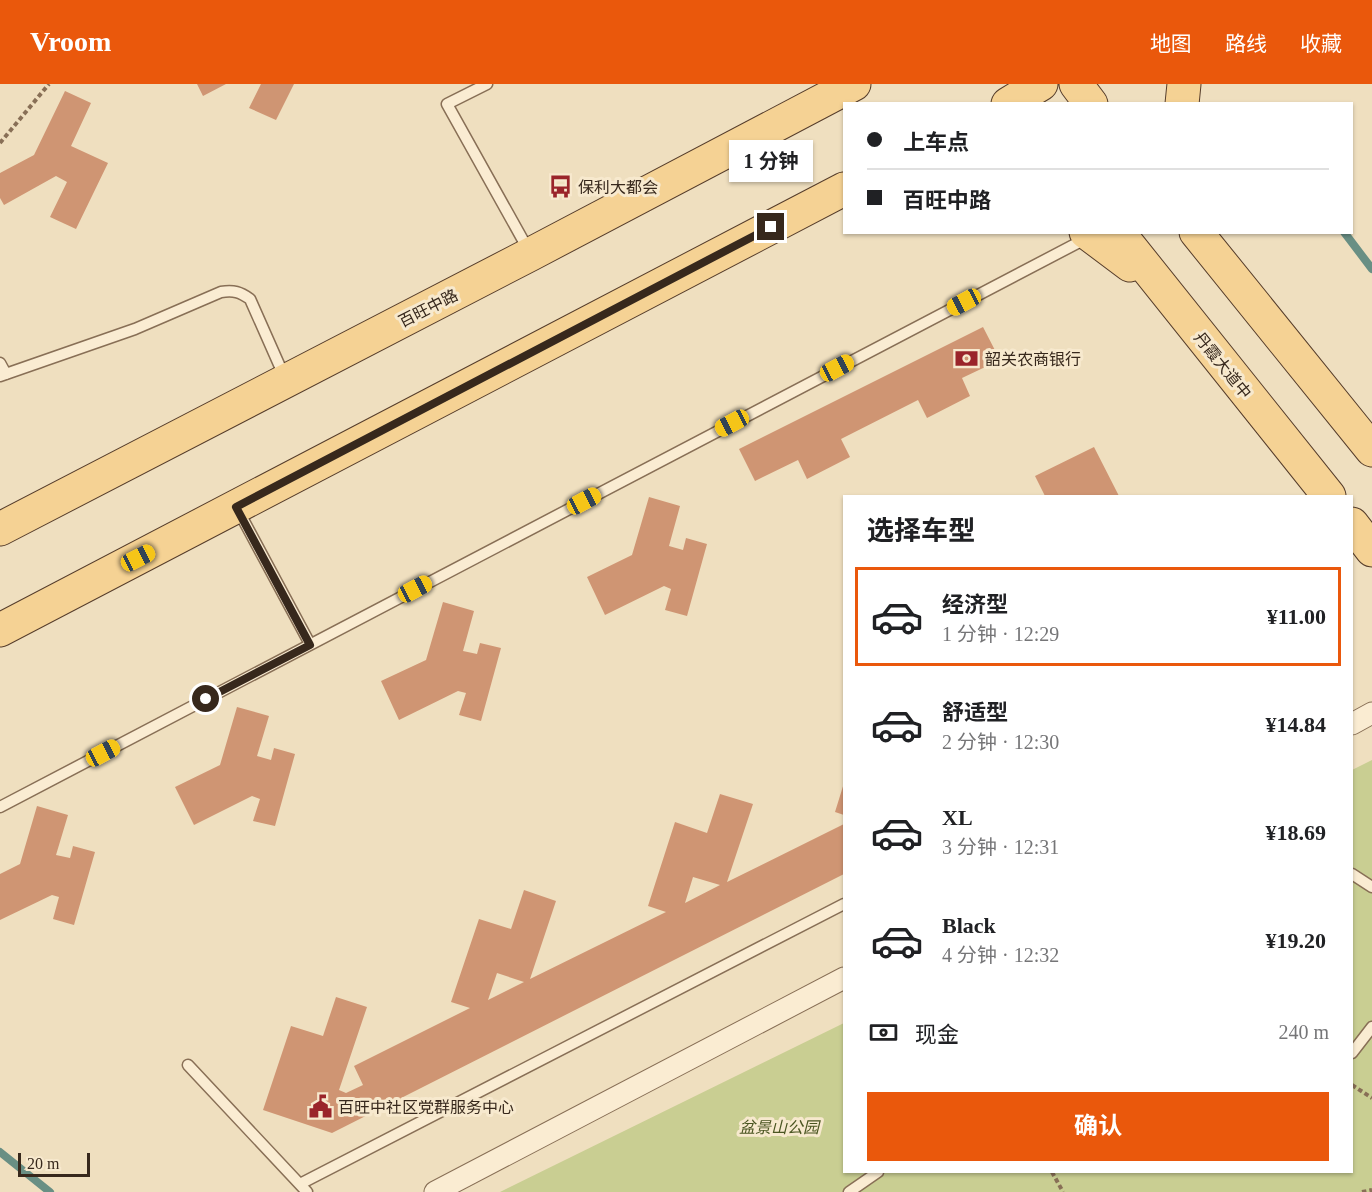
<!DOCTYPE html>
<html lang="zh">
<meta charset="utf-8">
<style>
body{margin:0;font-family:"Times New Roman","Noto Sans SC",serif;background:#f6f6f6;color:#202124;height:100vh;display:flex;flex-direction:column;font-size:22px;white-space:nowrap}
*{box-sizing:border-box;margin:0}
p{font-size:20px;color:#757577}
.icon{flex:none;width:33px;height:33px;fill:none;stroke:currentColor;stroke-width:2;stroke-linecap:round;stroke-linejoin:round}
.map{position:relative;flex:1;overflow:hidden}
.sheet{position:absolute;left:843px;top:411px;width:510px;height:678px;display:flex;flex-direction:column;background:#fff;border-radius:0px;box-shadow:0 2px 4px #0004}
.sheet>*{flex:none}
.top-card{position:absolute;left:843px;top:18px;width:510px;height:132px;border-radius:0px;box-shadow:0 2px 4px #0004;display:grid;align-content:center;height:132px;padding:0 24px;background:#fff}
.scale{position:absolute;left:18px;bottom:15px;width:72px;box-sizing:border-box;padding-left:6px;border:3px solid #37281c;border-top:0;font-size:16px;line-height:21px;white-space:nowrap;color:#37281c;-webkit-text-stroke:4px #f7e9ce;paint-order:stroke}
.end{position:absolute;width:27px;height:27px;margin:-14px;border:8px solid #37281c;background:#fff;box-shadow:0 0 0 3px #fff}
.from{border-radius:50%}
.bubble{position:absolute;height:42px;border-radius:0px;background:#fff;box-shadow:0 2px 4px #0004;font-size:20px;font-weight:700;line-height:42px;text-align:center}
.car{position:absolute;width:18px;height:36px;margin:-18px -9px;border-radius:8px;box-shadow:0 0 4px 2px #0007;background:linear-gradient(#f5c518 24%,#345 0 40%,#f5c518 0 76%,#345 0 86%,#f5c518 0)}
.top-card b{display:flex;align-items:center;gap:21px;height:57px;font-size:22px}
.top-card b+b{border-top:2px solid #e0e0e0}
.top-card i{width:15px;height:15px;background:#202124}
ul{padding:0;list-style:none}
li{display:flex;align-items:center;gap:18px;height:99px;margin:0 12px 9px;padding:0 12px;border:3px solid transparent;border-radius:0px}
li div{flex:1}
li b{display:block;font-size:22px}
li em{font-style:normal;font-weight:700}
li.active{border-color:#ea580c}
li>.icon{width:54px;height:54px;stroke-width:1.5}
h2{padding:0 24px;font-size:27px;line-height:72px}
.pay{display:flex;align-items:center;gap:15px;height:66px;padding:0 24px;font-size:22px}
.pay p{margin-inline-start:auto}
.action{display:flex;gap:12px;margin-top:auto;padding:12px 24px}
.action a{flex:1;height:69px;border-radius:0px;background:#ea580c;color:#fff;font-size:24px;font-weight:700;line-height:69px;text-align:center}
header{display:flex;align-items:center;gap:36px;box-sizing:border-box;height:84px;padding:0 30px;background:#ea580c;color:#fff}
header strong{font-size:28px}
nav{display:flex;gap:33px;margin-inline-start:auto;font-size:21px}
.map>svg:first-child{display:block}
</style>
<header>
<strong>Vroom</strong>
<nav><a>地图</a><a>路线</a><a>收藏</a></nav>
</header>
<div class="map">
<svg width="1372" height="1108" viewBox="0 0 1372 1108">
<rect width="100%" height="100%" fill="#efdfbf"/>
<path fill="#c9ce92" d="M1372 676V1108H500L844 939V1088H1352V686Z"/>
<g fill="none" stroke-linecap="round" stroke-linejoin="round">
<path stroke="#698f84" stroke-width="8" d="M1344 148 1372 185
M0 1068 50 1108"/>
</g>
<path fill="#cf9573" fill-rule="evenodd" d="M197 0H226L203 12Z
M261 0H294L276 36 249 24Z
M65 7 91 19 71 62 108 79 76 145 50 133 67 98 56 92 4 121 0 114V89L34 71Z
M983 243 1000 276 962 294 970 312 927 334 918 316 841 355 850 373 807 395 798 376 755 397 739 365Z
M1094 363 1119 412H1045L1035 392Z
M649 413 680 422 669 462 683 466 686 454 707 460 687 532 665 526 671 505 664 502 605 531 587 493 632 471Z
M443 518 474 527 463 567 477 570 480 559 501 564 481 637 459 631 466 609 458 607 399 636 381 597 426 576Z
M237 623 269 632 257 672 271 676 274 664 295 670 275 742 253 737 260 715 252 712 194 741 175 703 220 681Z
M844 699V731L835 728Z
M720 710 753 720 727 798 844 740V790L332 1049 263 1026 291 942 323 952 336 913 367 923 339 1006 346 1009 363 1001 354 982 470 924 451 918 479 835 511 845 524 806 556 817 530 895 666 828 648 822 675 738 707 749ZM693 793 720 801 685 819ZM497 889 524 898 488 916Z
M37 722 68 731 56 771 70 774 73 762 95 768 74 841 53 835 59 813 52 811 0 836V790L20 780Z"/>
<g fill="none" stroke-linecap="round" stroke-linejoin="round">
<defs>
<path id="lane" d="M487 0 447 20 529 167
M0 279 6 290
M0 292 135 245 221 208C234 206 240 208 250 215L285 294
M238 426 310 560
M0 723 1087 154
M1352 790 1372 803
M1352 969 1372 943
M188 981 307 1108
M300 1100 844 820
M849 1108 878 1088"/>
<path id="street" d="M1352 640 1372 629
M435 1108 844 894"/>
<path id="primary" d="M1076 0 1091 20
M1008 20 1041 0
M1182 20 1184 0
M1086 148 1130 181
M1118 148 1329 412
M1196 148 1372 366
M1352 440 1372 466
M0 445 531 170 854 0
M0 546 844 105"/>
</defs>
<use href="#lane" stroke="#886f56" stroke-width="13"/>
<use href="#street" stroke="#886f56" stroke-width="23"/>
<use href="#primary" stroke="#563d2b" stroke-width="35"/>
<path stroke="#886f56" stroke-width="4" stroke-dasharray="4.5 3" stroke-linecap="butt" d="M0 59 49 0
M1352 1001 1372 1014
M1052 1088 1063 1108
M1362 1108 1372 1106"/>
<use href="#lane" stroke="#faecd2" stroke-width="10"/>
<use href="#street" stroke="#faecd2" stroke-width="21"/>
<use href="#primary" stroke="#f5d294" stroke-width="33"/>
</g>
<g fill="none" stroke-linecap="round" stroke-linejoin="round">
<path stroke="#37281c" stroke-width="8" d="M206 615 310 561 236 423 771 143"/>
</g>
<defs>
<symbol id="bus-bare" viewBox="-9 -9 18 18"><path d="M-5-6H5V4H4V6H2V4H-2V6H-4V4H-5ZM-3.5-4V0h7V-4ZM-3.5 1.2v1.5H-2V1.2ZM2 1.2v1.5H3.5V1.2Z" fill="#9a242a" stroke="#f7e9ce" stroke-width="2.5" paint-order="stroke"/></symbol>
<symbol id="bank-bare" viewBox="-9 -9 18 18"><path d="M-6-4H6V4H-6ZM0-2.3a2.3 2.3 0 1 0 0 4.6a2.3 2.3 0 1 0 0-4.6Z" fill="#9a242a" stroke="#f7e9ce" stroke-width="2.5" paint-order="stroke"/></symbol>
<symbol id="civic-bare" viewBox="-9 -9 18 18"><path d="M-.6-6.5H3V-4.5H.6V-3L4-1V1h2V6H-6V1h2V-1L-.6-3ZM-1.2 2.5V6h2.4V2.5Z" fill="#9a242a" stroke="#f7e9ce" stroke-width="2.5" paint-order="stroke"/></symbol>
</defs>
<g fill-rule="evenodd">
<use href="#bus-bare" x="544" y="86" width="33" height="33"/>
<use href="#bank-bare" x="950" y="258" width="33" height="33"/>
<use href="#civic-bare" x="304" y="1006" width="33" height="33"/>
</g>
<g text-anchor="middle" stroke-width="6" stroke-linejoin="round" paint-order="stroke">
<g font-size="16" fill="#37281c" stroke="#f7e9ce" text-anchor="start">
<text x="578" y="109">保利大都会</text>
<text x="985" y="281">韶关农商银行</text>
<text x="338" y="1029">百旺中社区党群服务中心</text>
</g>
<g font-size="16" fill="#37281c" stroke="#f7e9ce">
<text transform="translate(428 224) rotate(-27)" y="6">百旺中路</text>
<text transform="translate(1223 281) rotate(51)" y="6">丹霞大道中</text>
</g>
<g font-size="16" font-style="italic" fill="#4a5521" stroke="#f7e9ce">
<text x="779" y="1049">盆景山公园</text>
</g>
</g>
</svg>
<div class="scale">20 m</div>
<i class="end from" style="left:206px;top:615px"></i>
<i class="end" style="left:771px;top:143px"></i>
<div class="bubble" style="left:729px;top:56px;width:84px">1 分钟</div>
<i class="car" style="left:964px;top:218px;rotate:242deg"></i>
<i class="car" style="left:837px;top:284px;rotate:62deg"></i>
<i class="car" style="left:732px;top:339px;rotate:242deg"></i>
<i class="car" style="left:584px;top:417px;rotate:62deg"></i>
<i class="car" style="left:138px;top:474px;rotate:63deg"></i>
<i class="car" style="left:415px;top:505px;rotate:62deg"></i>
<i class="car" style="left:103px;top:669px;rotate:62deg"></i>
<div class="top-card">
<b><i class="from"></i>上车点</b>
<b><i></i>百旺中路</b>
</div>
<section class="sheet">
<h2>选择车型</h2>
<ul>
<li class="active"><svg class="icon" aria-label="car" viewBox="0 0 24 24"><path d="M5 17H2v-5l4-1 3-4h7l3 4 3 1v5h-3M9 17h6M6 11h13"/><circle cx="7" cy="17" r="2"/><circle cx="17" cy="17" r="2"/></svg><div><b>经济型</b><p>1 分钟 · 12:29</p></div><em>¥11.00</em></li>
<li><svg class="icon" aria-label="car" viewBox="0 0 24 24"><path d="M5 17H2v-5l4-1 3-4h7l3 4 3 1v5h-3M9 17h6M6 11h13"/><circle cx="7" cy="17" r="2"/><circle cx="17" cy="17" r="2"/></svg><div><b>舒适型</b><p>2 分钟 · 12:30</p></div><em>¥14.84</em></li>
<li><svg class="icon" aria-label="car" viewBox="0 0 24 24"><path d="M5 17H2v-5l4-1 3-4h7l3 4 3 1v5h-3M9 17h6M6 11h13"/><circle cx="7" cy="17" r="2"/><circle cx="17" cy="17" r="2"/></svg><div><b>XL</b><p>3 分钟 · 12:31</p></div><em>¥18.69</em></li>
<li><svg class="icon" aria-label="car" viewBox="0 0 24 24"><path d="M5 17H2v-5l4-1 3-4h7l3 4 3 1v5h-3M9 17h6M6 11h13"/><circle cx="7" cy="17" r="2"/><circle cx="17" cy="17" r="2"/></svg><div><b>Black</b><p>4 分钟 · 12:32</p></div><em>¥19.20</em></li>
</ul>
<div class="pay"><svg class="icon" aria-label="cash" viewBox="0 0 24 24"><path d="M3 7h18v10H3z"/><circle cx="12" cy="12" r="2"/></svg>现金<p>240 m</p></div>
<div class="action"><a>确认</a></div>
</section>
</div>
